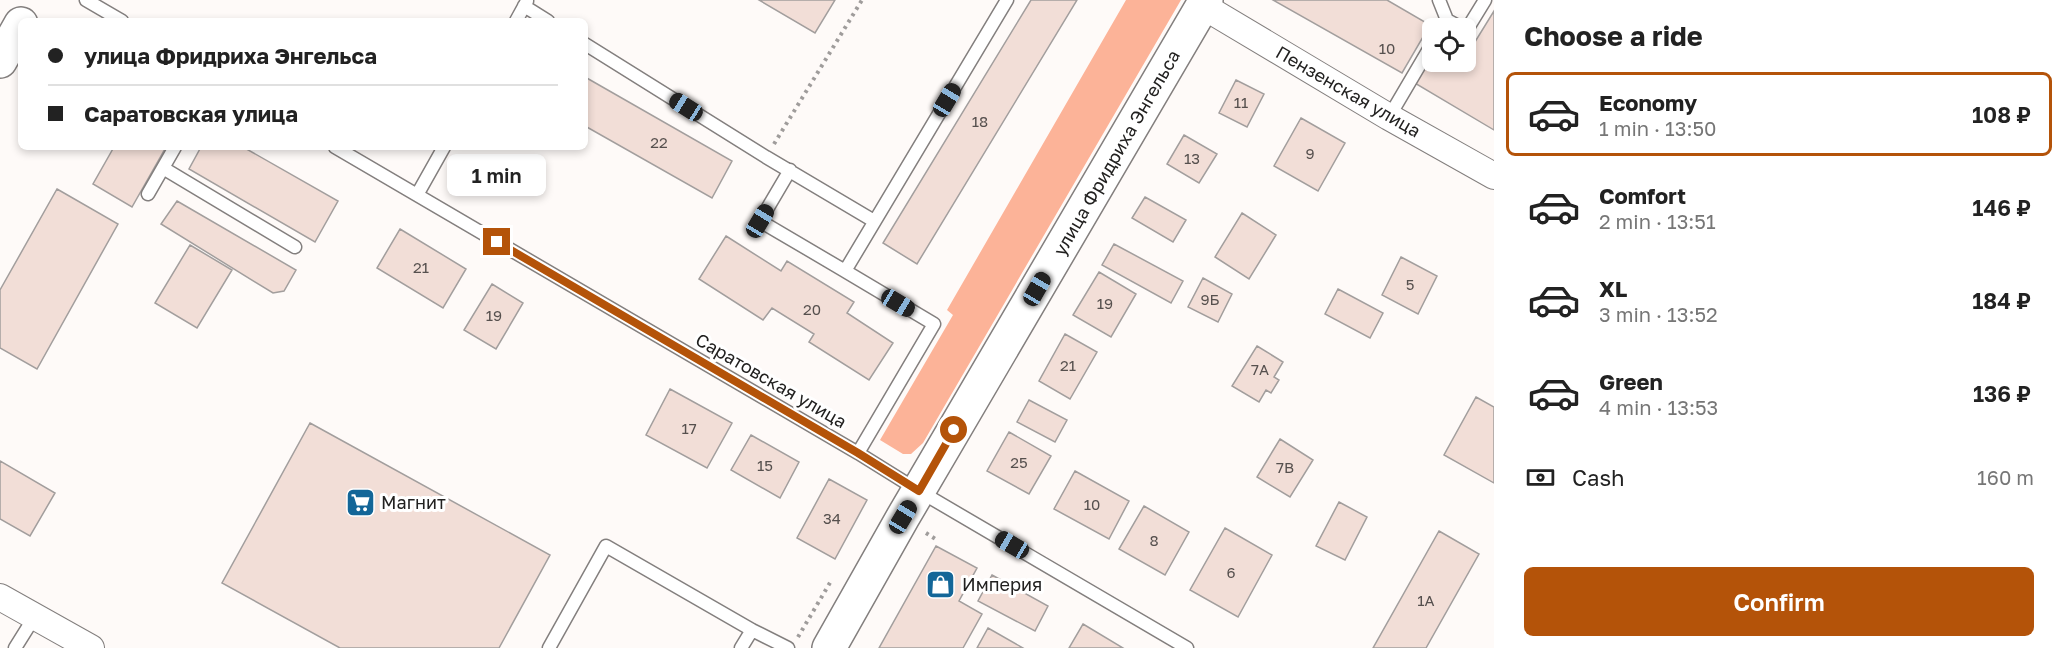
<!DOCTYPE html>
<meta charset="utf-8">
<style>
body{margin:0;font-family:"Golos Text",sans-serif;background:#f2f2f2;color:#222;height:100vh;display:flex;flex-direction:column;font-size:22px;white-space:nowrap}
*{box-sizing:border-box;margin:0}
p{font-size:20px;color:#767676}
.icon{flex:none;width:33px;height:33px;fill:none;stroke:currentColor;stroke-width:2;stroke-linecap:round;stroke-linejoin:round}
.map{position:relative;flex:1;overflow:hidden}
.side{display:flex;flex-direction:column;background:#fff;width:570px}
.side>*{flex:none}
.guide{position:absolute;left:18px;top:18px;width:570px;height:132px;border-radius:9px;box-shadow:0 3px 9px #0003;display:grid;align-content:center;height:132px;padding:0 30px;background:#fff}
.buttons{position:absolute;left:1422px;top:18px;display:grid;gap:12px}
.buttons a{display:grid;place-items:center;width:54px;height:54px;border-radius:9px;background:#fff;box-shadow:0 3px 9px #0003;font-size:30px}
.end{position:absolute;width:27px;height:27px;margin:-14px;border:8px solid #b45309;background:#fff;box-shadow:0 0 0 3px #fff}
.from{border-radius:50%}
.bubble{position:absolute;height:42px;border-radius:9px;background:#fff;box-shadow:0 3px 9px #0003;font-size:20px;font-weight:600;line-height:42px;text-align:center}
.car{position:absolute;width:18px;height:36px;margin:-18px -9px;border-radius:8px;box-shadow:0 0 4px 2px #0007;background:linear-gradient(#222 24%,#8ab4d8 0 40%,#222 0 76%,#8ab4d8 0 86%,#222 0)}
.guide b{display:flex;align-items:center;gap:21px;height:57px;font-size:22px}
.guide b+b{border-top:2px solid #e0e0e0}
.guide i{width:15px;height:15px;background:#222}
ul{padding:0;list-style:none}
li{display:flex;align-items:center;gap:18px;height:84px;margin:0 12px 9px;padding:0 18px;border:3px solid transparent;border-radius:9px}
li div{flex:1}
li b{display:block;font-size:22px}
li em{font-style:normal;font-weight:600}
li.active{border-color:#b45309}
li>.icon{width:54px;height:54px;stroke-width:1.5}
h2{padding:0 30px;font-size:27px;line-height:72px}
.pay{display:flex;align-items:center;gap:15px;height:66px;padding:0 30px;font-size:22px}
.pay p{margin-inline-start:auto}
.primary-button{display:flex;gap:12px;margin-top:auto;padding:12px 30px}
.primary-button a{flex:1;height:69px;border-radius:9px;background:#b45309;color:#fff;font-size:24px;font-weight:600;line-height:69px;text-align:center}
main{display:flex;flex:1;min-height:0}
.map>svg:first-child{display:block}
</style>
<main>
<div class="map">
<svg width="1494" height="648" viewBox="0 0 1494 648">
<rect width="100%" height="100%" fill="#fefaf8"/>
<path fill="#fcb398" d="M1126 0H1181L923 443 911 454H903L880 440 953 315 947 310Z"/>
<path fill="#f2ded7" stroke="#a29e9d" stroke-width="1.5" d="M759 0H835L815 33Z
M1031 0H1077L917 264 883 243Z
M1273 0H1387L1430 25 1402 73Z
M1494 11V130L1413 82 1432 49V62H1466V48L1470 50Z
M585 77 732 161 712 198 585 126Z
M1236 80 1264 94 1247 127 1219 113Z
M1301 118 1345 143 1318 191 1274 166Z
M1184 135 1217 154 1199 183 1167 164Z
M114 147H166L132 207 93 184Z
M201 147H243L338 201 315 242 189 169Z
M57 189 118 224 37 369 0 348V290Z
M1145 197 1186 220 1173 242 1132 218Z
M177 201 296 270 284 291 273 293 161 224Z
M1242 213 1276 235 1249 279 1215 257Z
M400 229 466 269 443 308 377 268Z
M726 236 781 271 787 261 854 302 847 313 893 343 869 380 809 342 814 334 772 308 763 320 699 279Z
M1114 244 1183 281 1171 303 1102 265Z
M190 245 232 270 197 328 155 303Z
M1401 257 1437 276 1418 314 1382 295Z
M1099 272 1136 294 1111 337 1073 315Z
M1203 278 1232 294 1218 322 1188 307Z
M492 284 523 303 496 349 464 330Z
M1338 289 1383 313 1370 338 1325 314Z
M1065 334 1097 352 1070 399 1039 381Z
M1257 346 1283 362 1274 377 1279 380 1271 393 1266 390 1259 402 1232 386Z
M670 389 732 423 707 468 646 435Z
M1476 397 1494 407V483L1444 455Z
M1029 400 1067 420 1055 442 1017 422Z
M310 423 550 555 499 648H340L222 583Z
M1009 432 1051 456 1029 494 987 471Z
M751 435 799 462 780 498 731 470Z
M1280 439 1313 460 1290 497 1257 477Z
M0 461 55 493 30 536 0 519Z
M1075 471 1129 501 1109 539 1054 509Z
M829 479 867 500 835 559 797 538Z
M1339 502 1367 517 1345 560 1316 546Z
M1144 506 1189 532 1165 575 1119 549Z
M1225 528 1272 555 1238 617 1190 590Z
M1439 531 1479 554 1426 648H1373Z
M936 546 977 568 959 601 982 614 963 648H879Z
M992 575 1048 606 1035 631 978 601Z
M1083 624 1123 648H1069Z
M988 628 1023 648H977Z"/>
<g fill="none" stroke-linecap="round" stroke-linejoin="round">
<defs>
<path id="service" d="M86 0 122 21
M1439 0 1447 20
M524 6 548 21
M516 21 527 1
M1441 28 1447 20 1462 28
M1466 31 1485 0
M585 44 766 157 874 221
M1389 117 1432 44
M335 147 858 453 919 491 1187 648
M163 168 295 247
M790 170 760 221 845 271
M148 194 175 147
M417 195 444 147
M858 453 934 324 845 271 1007 0
M15 648 35 616
M549 648 606 546 752 630 788 648
M741 648 752 630"/>
<path id="minor" d="M1203 6 1389 117 1494 176
M0 597 91 648"/>
<path id="secondary" d="M0 61 21 24"/>
<path id="primary" d="M829 648 903 517 1206 0"/>
</defs>
<use href="#service" stroke="#837f7e" stroke-width="15"/>
<use href="#minor" stroke="#837f7e" stroke-width="28"/>
<use href="#secondary" stroke="#837f7e" stroke-width="36"/>
<use href="#primary" stroke="#837f7e" stroke-width="36"/>
<path stroke="#9f9c9b" stroke-width="4" stroke-dasharray="3 4.5" stroke-linecap="butt" d="M774 144 862 0
M926 533 937 540
M798 637 831 581"/>
<use href="#service" stroke="#fff" stroke-width="12"/>
<use href="#minor" stroke="#fff" stroke-width="26"/>
<use href="#secondary" stroke="#fff" stroke-width="33"/>
<use href="#primary" stroke="#fff" stroke-width="33"/>
</g>
<g fill="none" stroke-linecap="round" stroke-linejoin="round">
<path stroke="#b45309" stroke-width="8" d="M497 242 858 453 919 491 954 430"/>
</g>
<defs>
<symbol id="supermarket-square" viewBox="-11 -11 22 22"><rect x="-9" y="-9" width="18" height="18" rx="4" fill="#136698" stroke="#fff"/><path d="M-6-5.5h2.5l.6 2H6L4.5 2H-2.5L-4.4-4H-6ZM-1.5 3.2a1.3 1.3 0 1 0 .1 0ZM3 3.2a1.3 1.3 0 1 0 .1 0Z" fill="#fff"/></symbol>
<symbol id="shop-square" viewBox="-11 -11 22 22"><rect x="-9" y="-9" width="18" height="18" rx="4" fill="#136698" stroke="#fff"/><path d="M-5-2.5h2.3a2.7 3.5 0 0 1 5.4 0H5L5.5 6h-11ZM-1.5-2.5h3a1.5 2.3 0 0 0-3 0Z" fill="#fff"/></symbol>
</defs>
<g fill-rule="evenodd">
<use href="#supermarket-square" x="344" y="486" width="33" height="33"/>
<use href="#shop-square" x="924" y="568" width="33" height="33"/>
</g>
<g text-anchor="middle" stroke-width="6" stroke-linejoin="round" paint-order="stroke">
<g font-size="15" fill="#56504e">
<text x="1387" y="54">10</text>
<text x="1241" y="108">11</text>
<text x="980" y="127">18</text>
<text x="659" y="148">22</text>
<text x="1310" y="159">9</text>
<text x="1192" y="164">13</text>
<text x="421" y="273">21</text>
<text x="1410" y="290">5</text>
<text x="1210" y="305">9Б</text>
<text x="1105" y="309">19</text>
<text x="812" y="315">20</text>
<text x="494" y="321">19</text>
<text x="1068" y="371">21</text>
<text x="1260" y="375">7А</text>
<text x="689" y="434">17</text>
<text x="1019" y="468">25</text>
<text x="765" y="471">15</text>
<text x="1285" y="473">7В</text>
<text x="1092" y="510">10</text>
<text x="832" y="524">34</text>
<text x="1154" y="546">8</text>
<text x="1231" y="578">6</text>
<text x="1426" y="606">1А</text>
</g>
<g font-size="18" fill="#222120" stroke="#fff">
<text transform="translate(1348 92) rotate(30)" y="6">Пензенская улица</text>
<text transform="translate(1117 153) rotate(-60)" y="6">улица Фридриха Энгельса</text>
<text transform="translate(771 381) rotate(30)" y="6">Саратовская улица</text>
</g>
<g font-size="18" fill="#222120" stroke="#fff" text-anchor="start">
<text x="381" y="509">Магнит</text>
<text x="962" y="591">Империя</text>
</g>
</g>
</svg>
<div class="buttons">
<a><svg class="icon" aria-label="locate" viewBox="0 0 24 24"><circle cx="12" cy="12" r="6"/><path d="M12 2v4M12 18v4M2 12h4M18 12h4"/></svg></a>
</div>
<i class="end from" style="left:954px;top:430px"></i>
<i class="end" style="left:497px;top:242px"></i>
<div class="bubble" style="left:447px;top:154px;width:99px">1 min</div>
<i class="car" style="left:947px;top:100px;rotate:31deg"></i>
<i class="car" style="left:686px;top:107px;rotate:302deg"></i>
<i class="car" style="left:760px;top:221px;rotate:31deg"></i>
<i class="car" style="left:1037px;top:289px;rotate:30deg"></i>
<i class="car" style="left:898px;top:303px;rotate:121deg"></i>
<i class="car" style="left:903px;top:517px;rotate:31deg"></i>
<i class="car" style="left:1012px;top:545px;rotate:300deg"></i>
<div class="guide">
<b><i class="from"></i>улица Фридриха Энгельса</b>
<b><i></i>Саратовская улица</b>
</div>
</div>
<section class="side">
<h2>Choose a ride</h2>
<ul>
<li class="active"><svg class="icon" aria-label="car" viewBox="0 0 24 24"><path d="M5 17H2v-5l4-1 3-4h7l3 4 3 1v5h-3M9 17h6M6 11h13"/><circle cx="7" cy="17" r="2"/><circle cx="17" cy="17" r="2"/></svg><div><b>Economy</b><p>1 min · 13:50</p></div><em>108 ₽</em></li>
<li><svg class="icon" aria-label="car" viewBox="0 0 24 24"><path d="M5 17H2v-5l4-1 3-4h7l3 4 3 1v5h-3M9 17h6M6 11h13"/><circle cx="7" cy="17" r="2"/><circle cx="17" cy="17" r="2"/></svg><div><b>Comfort</b><p>2 min · 13:51</p></div><em>146 ₽</em></li>
<li><svg class="icon" aria-label="car" viewBox="0 0 24 24"><path d="M5 17H2v-5l4-1 3-4h7l3 4 3 1v5h-3M9 17h6M6 11h13"/><circle cx="7" cy="17" r="2"/><circle cx="17" cy="17" r="2"/></svg><div><b>XL</b><p>3 min · 13:52</p></div><em>184 ₽</em></li>
<li><svg class="icon" aria-label="car" viewBox="0 0 24 24"><path d="M5 17H2v-5l4-1 3-4h7l3 4 3 1v5h-3M9 17h6M6 11h13"/><circle cx="7" cy="17" r="2"/><circle cx="17" cy="17" r="2"/></svg><div><b>Green</b><p>4 min · 13:53</p></div><em>136 ₽</em></li>
</ul>
<div class="pay"><svg class="icon" aria-label="cash" viewBox="0 0 24 24"><path d="M3 7h18v10H3z"/><circle cx="12" cy="12" r="2"/></svg>Cash<p>160 m</p></div>
<div class="primary-button"><a>Confirm</a></div>
</section>
</main>
